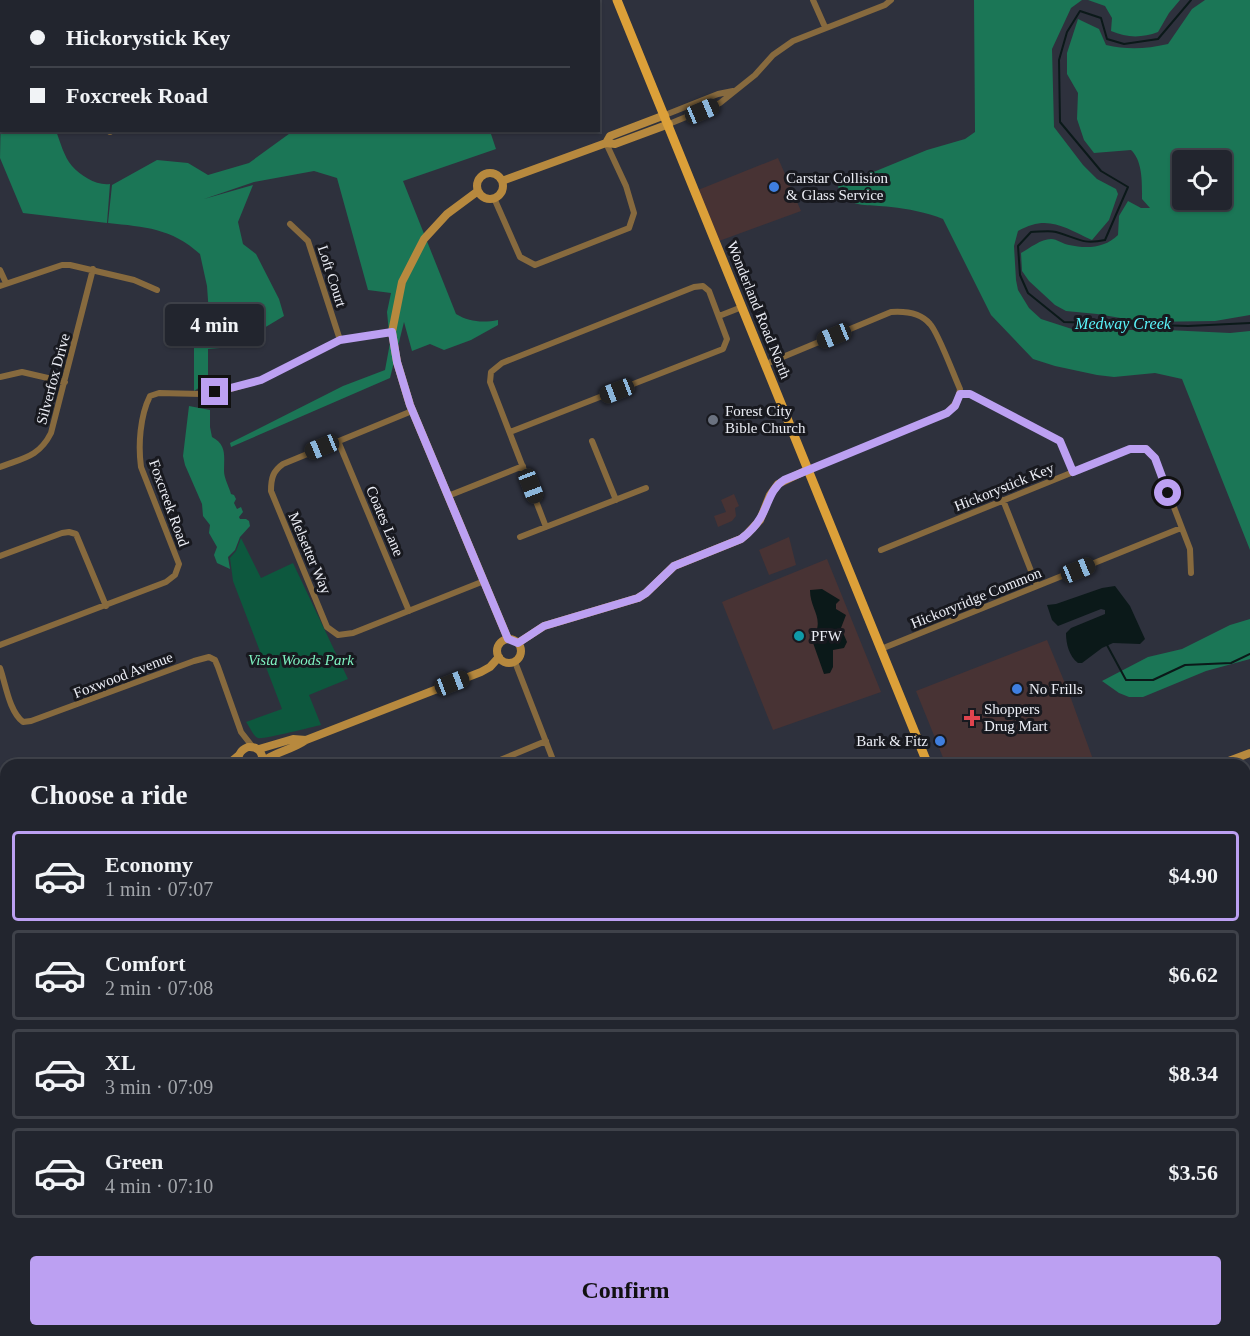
<!DOCTYPE html>
<meta charset="utf-8">
<style>
body{margin:0;font-family:"Times New Roman",serif;background:#2e313a;color:#f1f3f6;height:100vh;display:flex;flex-direction:column;font-size:22px;white-space:nowrap}
*{box-sizing:border-box;margin:0}
p{font-size:20px;color:#a2a5aa}
.icon{flex:none;width:33px;height:33px;fill:none;stroke:currentColor;stroke-width:2;stroke-linecap:round;stroke-linejoin:round}
.map{position:relative;flex:1;overflow:hidden}
.details{position:absolute;left:0px;top:759px;width:1251px;height:578px;display:flex;flex-direction:column;background:#22252e;border-radius:18px 18px 0 0;box-shadow:0 2px 4px #0004,0 0 0 2px #3f424a}
.details>*{flex:none}
.hud{position:absolute;left:0px;top:0px;width:600px;height:132px;box-shadow:0 2px 4px #0004,0 0 0 2px #3f424a;display:grid;align-content:center;height:132px;padding:0 30px;background:#22252e}
.fabs{position:absolute;left:1172px;top:150px;display:grid;gap:12px}
.fabs a{display:grid;place-items:center;width:60px;height:60px;border-radius:6px;background:#22252e;box-shadow:0 2px 4px #0004,0 0 0 2px #3f424a;font-size:30px}
.end{position:absolute;width:27px;height:27px;margin:-14px;border:8px solid #bca0f2;background:#111;box-shadow:0 0 0 3px #111}
.from{border-radius:50%}
.bubble{position:absolute;height:42px;border-radius:6px;background:#22252e;box-shadow:0 2px 4px #0004,0 0 0 2px #3f424a;font-size:20px;font-weight:700;line-height:42px;text-align:center}
.car{position:absolute;width:18px;height:36px;margin:-18px -9px;border-radius:8px;box-shadow:0 0 4px 2px #0007;background:linear-gradient(#222 24%,#8ab4d8 0 40%,#222 0 76%,#8ab4d8 0 86%,#222 0)}
.hud b{display:flex;align-items:center;gap:21px;height:57px;font-size:22px}
.hud b+b{border-top:2px solid #3f424a}
.hud i{width:15px;height:15px;background:#f1f3f6}
ul{padding:0;list-style:none}
li{display:flex;align-items:center;gap:18px;height:90px;margin:0 12px 9px;padding:0 18px;border:3px solid #3f424a;border-radius:6px}
li div{flex:1}
li b{display:block;font-size:22px}
li em{font-style:normal;font-weight:700}
li.selected{border-color:#bca0f2}
li>.icon{width:54px;height:54px;stroke-width:1.5}
h2{padding:0 30px;font-size:27px;line-height:72px}
.button{display:flex;gap:12px;margin-top:auto;padding:12px 30px}
.button a{flex:1;height:69px;border-radius:6px;background:#bca0f2;color:#111;font-size:24px;font-weight:700;line-height:69px;text-align:center}
.map>svg:first-child{display:block}
</style>
<div class="map">
<svg width="1250" height="1336" viewBox="0 0 1250 1336">
<rect width="100%" height="100%" fill="#2e313d"/>
<path fill="#483334" d="M778 158 801 211 719 241 698 190Z
M734 494 739 506 735 508 736 516 732 521 718 527 714 516 726 512 721 500Z
M789 537 796 565 769 575 759 550Z
M827 559 881 692 773 730 722 602Z
M1047 640 1069 693 1095 765H946L916 691Z"/>
<path fill="#0d583e" d="M241 538 261 578 293 563 348 679 309 695 321 725C312 727 261 740 258 738 253 736 250 727 246 722L282 709 233 581 230 558 236 551Z
M1245 858H1250V915L1245 916Z
M268 1330H442L443 1336H268Z
M931 1331H985L992 1336H939Z"/>
<path fill="#1b7656" fill-rule="evenodd" d="M974 0H1082L1071 8 1052 49 1054 127 1083 165 1097 179 1116 189 1118 194 1109 220 1092 240C1064 227 1047 214 1018 231L1014 246 1016 280 1018 290 1029 308 1041 319 1075 330H1167L1230 333 1250 331V550L1182 379 1155 373 1114 377 1097 375 1055 366 1033 359 991 315 943 219C926 212 908 209 891 207 868 204 861 208 839 197L838 182 876 171 927 150 965 139 975 132Z
M1088 0H1180L1169 13 1158 32C1142 38 1127 38 1111 31L1112 18 1105 6Z
M1205 0H1250V315L1215 321 1144 322 1097 314 1066 311 1055 305 1029 281 1022 271 1021 253C1030 248 1041 239 1051 239 1057 239 1063 244 1069 245 1087 249 1105 248 1118 235L1119 216 1128 201 1141 208H1150L1142 199C1142 184 1143 161 1131 150L1094 153 1084 140 1077 119 1078 93 1067 74V53L1078 19 1099 29 1106 45C1128 50 1146 49 1168 44L1192 9ZM1182 160H1221V200H1182Z
M1 108 2 130 56 131C60 141 64 157 72 166 81 176 97 186 110 184L107 223 23 213 0 158Z
M293 131H490L496 149 403 181 456 314C469 322 483 323 498 320V325L471 340 444 350 430 344 412 351 404 322 390 378 231 447 230 443 343 386 385 370 390 343 387 312 391 293 368 290 337 178 314 171 254 182 204 199 253 185 238 222 243 244 256 254 279 299 284 316 232 347 208 349V382L194 391V337L209 314 207 286 200 254C171 228 145 227 108 223L112 185 157 160 188 163 208 175 249 163Z
M189 406 210 410V427L212 437C227 445 224 456 224 471 224 478 229 487 231 494L234 495 236 499 234 503 237 509 241 507 243 512 239 517 240 519H246L249 521 250 526 240 537 235 550 228 557 230 569 217 563 214 555 217 547 209 533 210 525 203 516 202 504 185 465 183 456Z
M1250 619V659L1206 671 1143 697H1129L1119 693 1102 681 1148 657 1182 649 1230 625Z
M1250 917V1190L1245 1177V918Z"/>
<path fill="#0b1919" d="M1115 586 1130 606 1145 639 1140 644 1113 643 1102 648 1082 663H1078C1069 656 1066 644 1066 633L1071 628 1105 614V610L1101 609 1058 626 1052 620 1047 605 1056 604 1102 588Z
M822 589 840 600 836 604V609L846 615 841 628 847 642 844 648 833 650V667L830 673 824 674 812 640C826 618 810 611 810 590Z"/>
<g fill="none" stroke-linecap="round" stroke-linejoin="round">
<path stroke="#0b1919" stroke-width="2" d="M1191 0 1158 39 1124 44 1107 39 1101 18 1080 11 1067 32 1059 60 1060 122 1101 171 1128 187 1105 240C1081 245 1078 238 1056 232 1049 230 1039 232 1031 232L1018 246 1020 275 1028 293 1064 322 1188 326 1250 323
M1107 645 1126 680H1153L1185 665 1231 663 1250 654
M968 1330 974 1336"/>
<path stroke="#876a3e" stroke-width="6" d="M84 0V2
M240 0 241 2
M813 0 825 27
M665 115 718 94 733 91
M669 124 720 103 755 75 773 55 793 41 885 5 891 0
M110 132V130
M494 198 520 257 535 265 629 228 634 213 626 186 606 143
M290 224 308 241 340 340
M0 270 6 283
M0 286 62 265H70L134 280 157 290
M719 316 742 307
M766 364 891 312C905 311 920 312 930 324 938 332 954 376 960 389L958 400 947 413 807 470
M0 377 22 372 65 382
M960 394H970L1060 441 1073 472
M412 411 283 464C273 471 271 478 271 491L327 627 338 635 353 633 484 581
M510 432 723 349 727 339 709 291 703 286 694 287 502 363 491 372 490 382 546 527
M338 441 409 611
M592 441 616 500
M0 467C23 458 39 457 51 433L93 269
M448 496 523 466
M1003 500 1037 586
M520 537 646 488
M881 550 1130 449H1146L1155 458 1190 549 1191 573
M0 556 62 533 69 532 76 534 106 606
M0 645 166 582 175 575 179 564 141 467C138 445 140 416 150 396L159 393 201 394 228 390 261 380 340 340 392 332
M881 649 1181 528
M515 662 555 765
M0 668C6 685 9 711 23 722L31 721 194 661 209 657 215 660 218 667 241 732 252 746
M488 765 546 741
M1245 1325 1250 1330
M488 1330V1336
M1036 1330 1042 1336
M225 1336 226 1330
M1077 1336 1081 1330"/>
<path stroke="#b7893e" stroke-width="8" d="M59 2 60 0
M0 63 2 62
M606 143 610 136 665 115
M477 186a13 13 0 1 1 26 0a13 13 0 1 1-26 0Z
M502 181 606 143 615 144 669 124
M478 191 447 214 424 239 402 282 392 332 397 362 410 405 508 639
M497 651a12 12 0 1 1 24 0a12 12 0 1 1-24 0Z
M518 643 544 626 638 598 646 593 674 566 741 539 747 534 760 520 770 495 778 484 807 470
M259 749 293 739 306 740
M262 762C275 752 292 750 306 740L481 672 490 667 499 657
M227 765 239 755
M240 765C236 757 240 750 248 747 259 746 264 754 262 764
M1218 765 1250 753
M0 821 6 819
M0 926 5 970 0 1014
M0 1114 6 1122
M0 1131 6 1138
M0 1250 6 1247
M117 1336 121 1330"/>
<path stroke="#dca039" stroke-width="9" d="M617 0 928 765
M1159 1330 1161 1336"/>
</g>
<g fill="none" stroke-linecap="round" stroke-linejoin="round">
<path stroke="#bca0f2" stroke-width="8" d="M215 392 261 380 340 340 392 332 397 362 410 405 508 639 518 643 544 626 638 598 646 593 674 566 741 539C749 533 756 526 761 517 769 503 770 489 784 480L947 413 955 406 960 394H970L1060 441 1073 472 1130 449H1146L1155 458 1168 493"/>
</g>
<g fill="#3f7fe0" stroke="#18191f" stroke-width="2">
<circle cx="774" cy="187" r="6"/>
<circle cx="1017" cy="689" r="6"/>
<circle cx="940" cy="741" r="6"/>
</g>
<circle fill="#6b7280" stroke="#18191f" stroke-width="2" cx="713" cy="420" r="6"/>
<circle fill="#0f9aa8" stroke="#18191f" stroke-width="2" cx="799" cy="636" r="6"/>
<path fill="#e0444e" stroke="#18191f" stroke-width="2" d="M969 709h6v6h6v6h-6v6h-6v-6h-6v-6h6z"/>
<g text-anchor="middle" stroke-width="6" stroke-linejoin="round" paint-order="stroke">
<g font-size="15" fill="#eceef6" stroke="#18191f" text-anchor="start">
<text x="786" y="183">Carstar Collision<tspan x="786" dy="17">&amp; Glass Service</tspan></text>
<text x="725" y="416">Forest City<tspan x="725" dy="17">Bible Church</tspan></text>
<text x="811" y="641">PFW</text>
<text x="1029" y="694">No Frills</text>
<text x="984" y="714">Shoppers<tspan x="984" dy="17">Drug Mart</tspan></text>
<text x="928" y="746" text-anchor="end">Bark &amp; Fitz</text>
</g>
<g font-size="15" fill="#eceef6" stroke="#18191f">
<text transform="translate(332 276) rotate(72)" y="5">Loft Court</text>
<text transform="translate(759 310) rotate(68)" y="5">Wonderland Road North</text>
<text transform="translate(53 379) rotate(-75)" y="5">Silverfox Drive</text>
<text transform="translate(1004 487) rotate(-22)" y="5">Hickorystick Key</text>
<text transform="translate(169 503) rotate(70)" y="5">Foxcreek Road</text>
<text transform="translate(385 521) rotate(67)" y="5">Coates Lane</text>
<text transform="translate(310 553) rotate(67)" y="5">Melsetter Way</text>
<text transform="translate(976 598) rotate(-22)" y="5">Hickoryridge Common</text>
<text transform="translate(123 675) rotate(-21)" y="5">Foxwood Avenue</text>
</g>
<g font-size="15" font-style="italic" fill="#7ff4c2" stroke="#18191f">
<text x="301" y="665">Vista Woods Park</text>
</g>
<g font-size="16" font-style="italic" fill="#5af5fb" stroke="#18191f">
<text x="1123" y="329">Medway Creek</text>
</g>
</g>
</svg>
<div class="fabs">
<a><svg class="icon" aria-label="locate" viewBox="0 0 24 24"><circle cx="12" cy="12" r="6"/><path d="M12 2v4M12 18v4M2 12h4M18 12h4"/></svg></a>
</div>
<i class="end from" style="left:1168px;top:493px"></i>
<i class="end" style="left:215px;top:392px"></i>
<div class="bubble" style="left:165px;top:304px;width:99px">4 min</div>
<i class="car" style="left:702px;top:111px;rotate:67deg"></i>
<i class="car" style="left:834px;top:336px;rotate:248deg"></i>
<i class="car" style="left:617px;top:391px;rotate:249deg"></i>
<i class="car" style="left:322px;top:447px;rotate:248deg"></i>
<i class="car" style="left:531px;top:486px;rotate:159deg"></i>
<i class="car" style="left:1078px;top:570px;rotate:68deg"></i>
<i class="car" style="left:452px;top:683px;rotate:69deg"></i>
<div class="hud">
<b><i class="from"></i>Hickorystick Key</b>
<b><i></i>Foxcreek Road</b>
</div>
<section class="details">
<h2>Choose a ride</h2>
<ul>
<li class="selected"><svg class="icon" aria-label="car" viewBox="0 0 24 24"><path d="M5 17H2v-5l4-1 3-4h7l3 4 3 1v5h-3M9 17h6M6 11h13"/><circle cx="7" cy="17" r="2"/><circle cx="17" cy="17" r="2"/></svg><div><b>Economy</b><p>1 min · 07:07</p></div><em>$4.90</em></li>
<li><svg class="icon" aria-label="car" viewBox="0 0 24 24"><path d="M5 17H2v-5l4-1 3-4h7l3 4 3 1v5h-3M9 17h6M6 11h13"/><circle cx="7" cy="17" r="2"/><circle cx="17" cy="17" r="2"/></svg><div><b>Comfort</b><p>2 min · 07:08</p></div><em>$6.62</em></li>
<li><svg class="icon" aria-label="car" viewBox="0 0 24 24"><path d="M5 17H2v-5l4-1 3-4h7l3 4 3 1v5h-3M9 17h6M6 11h13"/><circle cx="7" cy="17" r="2"/><circle cx="17" cy="17" r="2"/></svg><div><b>XL</b><p>3 min · 07:09</p></div><em>$8.34</em></li>
<li><svg class="icon" aria-label="car" viewBox="0 0 24 24"><path d="M5 17H2v-5l4-1 3-4h7l3 4 3 1v5h-3M9 17h6M6 11h13"/><circle cx="7" cy="17" r="2"/><circle cx="17" cy="17" r="2"/></svg><div><b>Green</b><p>4 min · 07:10</p></div><em>$3.56</em></li>
</ul>
<div class="button"><a>Confirm</a></div>
</section>
</div>
